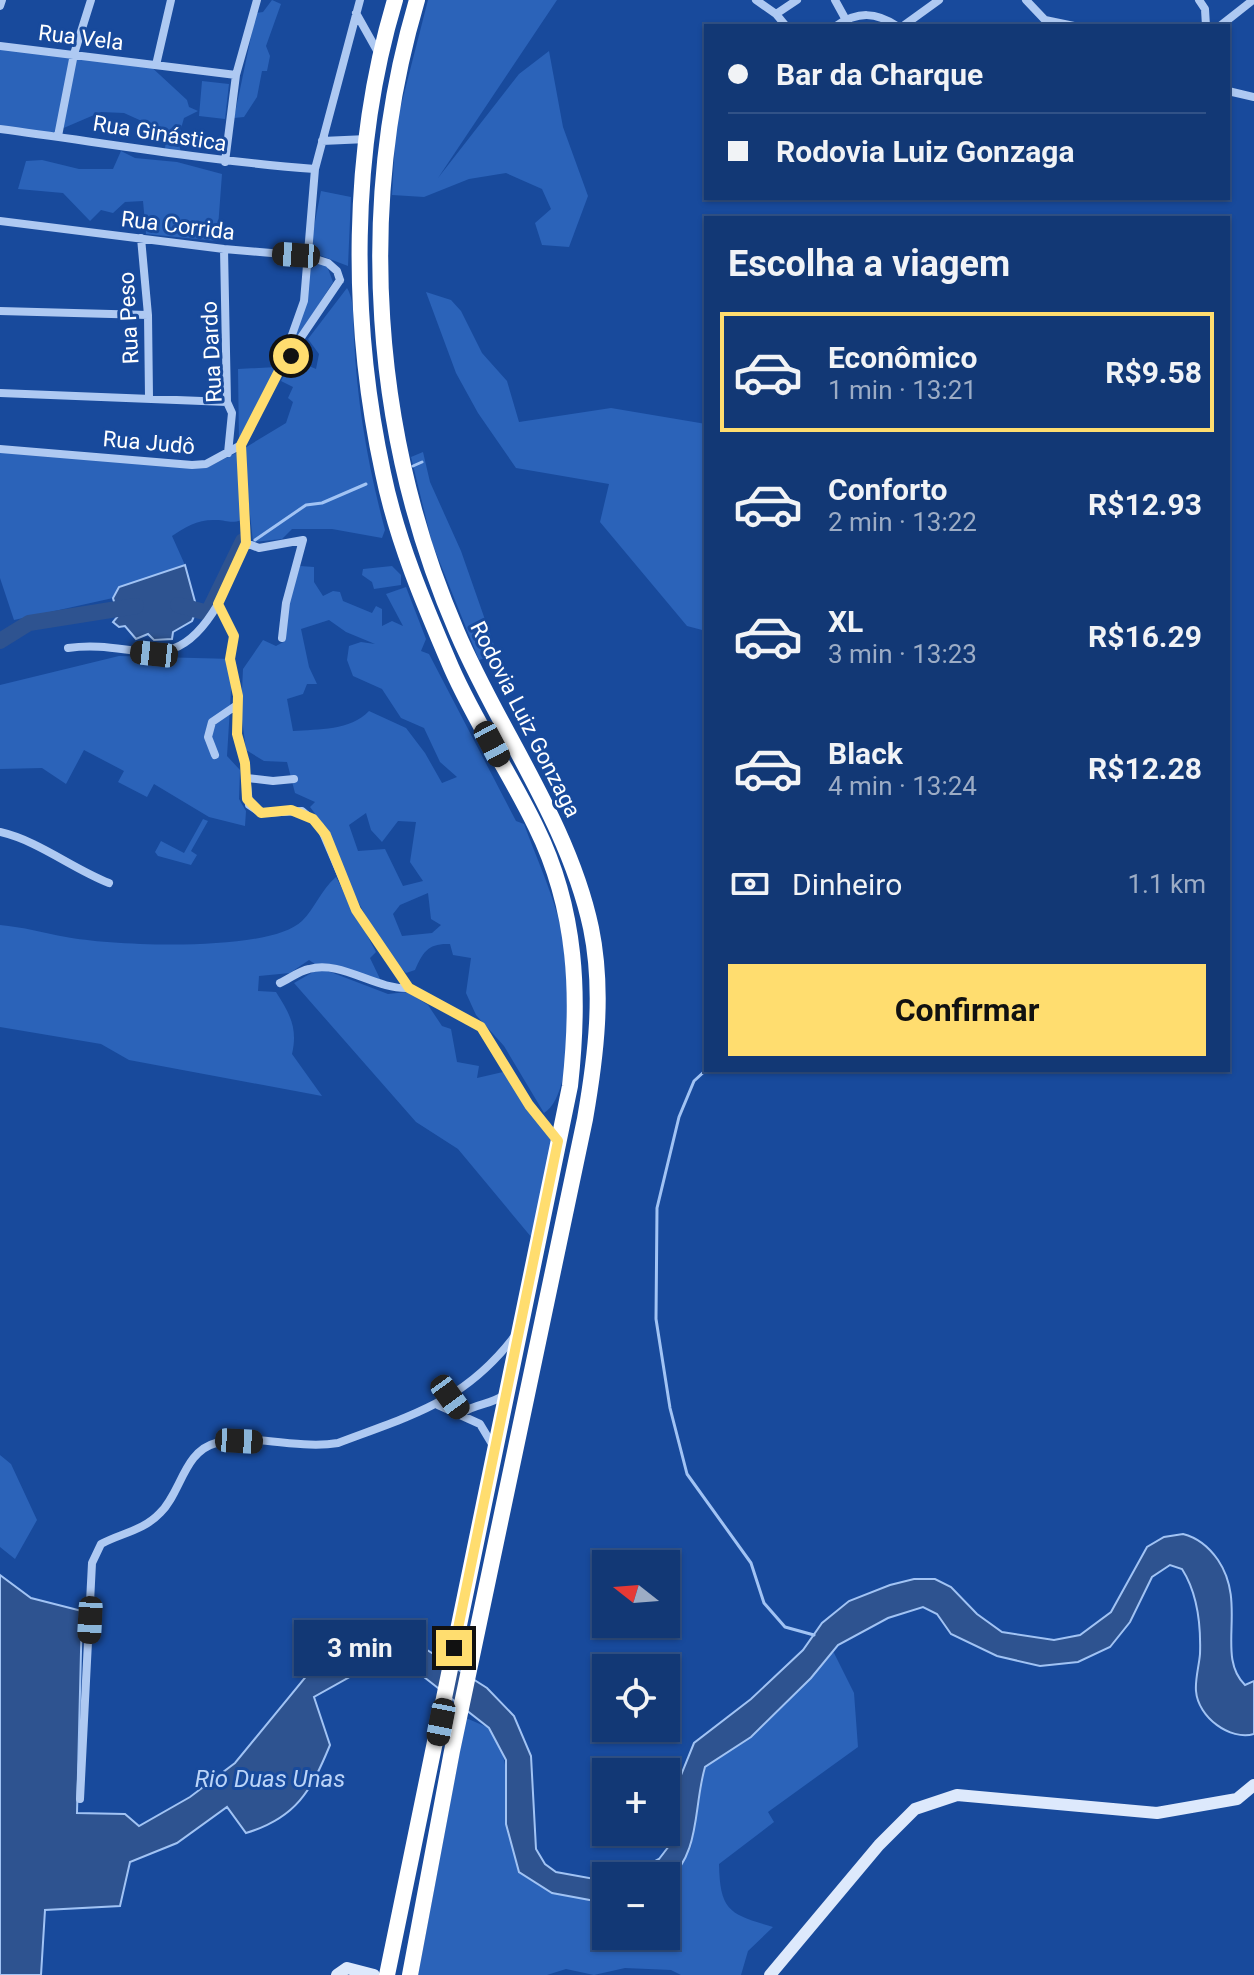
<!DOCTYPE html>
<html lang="pt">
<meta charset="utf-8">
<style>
body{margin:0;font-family:Roboto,sans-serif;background:#1f437d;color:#f1f3f6;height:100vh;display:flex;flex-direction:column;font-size:30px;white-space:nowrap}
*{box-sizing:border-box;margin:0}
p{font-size:26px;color:#9cacc5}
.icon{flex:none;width:44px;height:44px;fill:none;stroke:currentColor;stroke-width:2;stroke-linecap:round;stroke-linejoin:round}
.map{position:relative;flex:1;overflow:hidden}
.sheet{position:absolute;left:704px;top:216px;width:526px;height:856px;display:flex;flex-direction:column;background:#123875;border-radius:0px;box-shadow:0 2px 6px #0004,0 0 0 2px #315287}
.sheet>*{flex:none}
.guide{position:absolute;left:704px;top:24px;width:526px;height:176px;border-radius:0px;box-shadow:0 2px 6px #0004,0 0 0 2px #315287;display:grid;align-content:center;height:176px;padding:0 24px;background:#123875}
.needle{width:52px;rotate:287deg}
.buttons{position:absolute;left:592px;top:1550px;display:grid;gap:16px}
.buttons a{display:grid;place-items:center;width:88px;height:88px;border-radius:0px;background:#123875;box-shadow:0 2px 6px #0004,0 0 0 2px #315287;font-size:40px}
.end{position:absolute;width:36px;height:36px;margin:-18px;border:10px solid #ffdd6f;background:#111;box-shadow:0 0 0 4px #111}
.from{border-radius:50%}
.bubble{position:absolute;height:56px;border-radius:0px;background:#123875;box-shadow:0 2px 6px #0004,0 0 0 2px #315287;font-size:26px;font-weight:700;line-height:56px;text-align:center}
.car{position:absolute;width:24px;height:48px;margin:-24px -12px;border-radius:10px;box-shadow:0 0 6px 2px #0007;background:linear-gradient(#222 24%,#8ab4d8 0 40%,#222 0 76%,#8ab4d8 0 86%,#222 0)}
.guide b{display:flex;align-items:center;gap:28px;height:76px;font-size:30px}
.guide b+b{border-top:2px solid #315287}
.guide i{width:20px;height:20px;background:#f1f3f6}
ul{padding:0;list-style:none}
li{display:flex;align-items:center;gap:24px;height:120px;margin:0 16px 12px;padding:0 8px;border:4px solid transparent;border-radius:0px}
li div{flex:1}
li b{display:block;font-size:30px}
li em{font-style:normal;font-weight:700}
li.current{border-color:#ffdd6f}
li>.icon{width:72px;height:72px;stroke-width:1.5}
h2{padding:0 24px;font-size:36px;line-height:96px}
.pay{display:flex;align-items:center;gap:20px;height:88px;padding:0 24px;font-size:30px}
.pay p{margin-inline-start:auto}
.button{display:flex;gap:16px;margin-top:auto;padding:16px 24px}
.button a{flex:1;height:92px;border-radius:0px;background:#ffdd6f;color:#111;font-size:32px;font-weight:700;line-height:92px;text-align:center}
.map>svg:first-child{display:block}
</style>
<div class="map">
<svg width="1254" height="1975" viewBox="0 0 1254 1975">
<rect width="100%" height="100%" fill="#184a9c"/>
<path fill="#2b63b9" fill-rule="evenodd" d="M272 0 281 4 266 46 270 56 267 71H262L257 97 244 117 234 118 256 13 263 12Z
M428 0H557L438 178 519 74 549 51 563 127 588 196 569 247 542 245 535 223 551 209 542 189 506 173 469 179 424 197 392 195 396 125Z
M0 47 147 63 187 100 189 107 198 111 184 118 178 139 181 153 165 149 166 139 155 127 124 113 101 112 52 133 0 129Z
M202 81 229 84 225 119 199 116Z
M121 151 135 158 177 162 222 174 217 241 146 234 143 201 125 202 113 213 101 210 90 221 63 193 18 189 26 161 42 160 79 169H113Z
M321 191 351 197 348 266 314 253 310 247Z
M313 261 327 266 333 282 287 355 296 334 307 263Z
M347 288C355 301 353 322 354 338 357 403 368 466 385 530L382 538 332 529H292L282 539 253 542 243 449 286 423 293 402 288 398 293 387 281 381 293 359 316 369 319 354 308 339Z
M426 292 451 300 461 311 482 353 507 381 519 422 611 408 706 424V631L687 626 600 522 609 484 516 468 478 413 456 373Z
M277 367 239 443 238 369Z
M0 449 206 468 238 452 242 520C230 524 227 520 216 520 199 519 185 527 172 536L185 565 119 587 113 598 14 620 0 578Z
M423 452 430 482 461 551 497 654 479 660 432 543 411 457Z
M300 566 314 567V582L323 596 333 591 340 592 343 601 372 613 376 606 382 609V626L392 621 403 626 386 594 406 587 426 639 421 651 429 654 516 821 524 824C535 854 549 885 558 917 568 955 580 1091 544 1113L504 1046 476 1015 466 993 471 958 453 955 450 944C428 943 423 952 415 970L406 973C371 940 344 871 325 827L310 807 315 802 295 793 287 762 264 761 246 750 241 712 243 669 263 640 276 646 285 641 287 609ZM329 620 346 632 375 644 361 642 349 646 347 660 353 676 382 689 401 718 424 728 440 762 457 777 442 783 425 753 406 728 369 711C350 731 319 729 293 731L287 699 303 694 307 684H317L309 667 301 629ZM366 813 371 830 382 842 398 821 416 822 410 862 423 881 403 886 385 849 358 851 349 825ZM428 893 431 919 441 925 432 933 402 936 393 914 400 905Z
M392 566 401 575V585L374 589 372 582 362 575 363 569Z
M119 656 233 659 227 756 240 770 239 799 246 811 245 826 209 817 154 784 147 797 118 782 124 771 84 750 66 784 42 768 0 769V685Z
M203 819 208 821 191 851 197 855 191 865 158 856 155 852 161 841 184 853Z
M336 877 376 952 370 958 382 983 318 966 309 960 290 973 259 976 258 991 276 992C290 1014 298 1028 292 1054L322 1096 129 1060 101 1044 0 1027V925C23 927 44 933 66 937 113 946 269 953 302 921 315 908 321 890 336 877Z
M320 968 388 994 407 992 428 1005 442 1026 451 1029 457 1062 479 1066 477 1078 503 1072 552 1141 532 1238 458 1149 416 1122 294 983Z
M0 1455 11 1464 37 1520 15 1559 0 1547Z
M833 1651 854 1693 858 1747 768 1812 774 1822 719 1864C720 1912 730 1914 773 1927L748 1951 741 1975H681L671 1970 625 1968 594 1975 566 1969 547 1975H418L466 1718 489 1728 503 1755 508 1780 506 1804 519 1872 606 1903V1936H666V1883L691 1848 705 1767C754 1734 796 1697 833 1651Z"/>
<path fill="#2e5390" stroke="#a1c3f4" stroke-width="2" d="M185 565 197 609 192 621 173 632 172 639 154 640 148 634 136 639 125 626 119 627 113 622 118 616 113 598 119 587Z
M1183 1534C1199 1538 1209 1547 1218 1560 1248 1604 1215 1656 1245 1685L1254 1681V1734C1230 1741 1198 1717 1196 1691 1195 1679 1199 1666 1200 1654 1201 1625 1198 1594 1182 1569L1170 1565 1152 1577 1130 1622 1110 1647 1078 1662 1040 1666 997 1656 951 1634 937 1614 923 1607 888 1618 838 1645 811 1678 751 1737 705 1767C693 1809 701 1853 666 1883V1876H627L659 1859 669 1846 670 1816 677 1785 694 1743 751 1699 803 1650 822 1623 849 1601 890 1585 914 1579H935L951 1587 977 1614 1002 1632 1054 1640 1080 1635 1111 1612 1147 1547 1164 1537Z
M0 1575 31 1598 82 1611 77 1813 125 1814 139 1826 190 1797 235 1763 326 1652 394 1629 487 1688 514 1716 531 1756 536 1849 545 1864 556 1872 606 1881V1903L552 1893 519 1872 506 1824V1760L489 1728 401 1659 357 1673 314 1697 330 1745C311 1791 296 1818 246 1833L227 1807 177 1843 130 1862 120 1906 45 1910 41 1975H0Z"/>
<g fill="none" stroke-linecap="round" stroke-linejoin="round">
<path stroke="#a1c3f4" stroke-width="3" d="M413 466 422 462
M255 540 306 505 322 503 366 484
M706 1070 694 1081 679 1117 657 1208 656 1319 670 1408 687 1474 751 1563 764 1603 785 1627 814 1635"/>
<path stroke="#2e5390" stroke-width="16" d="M178 605 208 613 243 541
M0 641 29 623 136 606"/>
<path stroke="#aec9f2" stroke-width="8" d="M756 0 776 14 786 26
M835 0 846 20
M1026 0 1045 20 1074 26
M1199 0 1205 9 1206 26
M0 6 2 0
M356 13 379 54
M776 14 797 0
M836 26C858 11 876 12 897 26
M903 26 939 0
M1220 26 1253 0
M0 46 236 75
M156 65 171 0
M1228 91 1254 97
M0 129C105 143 209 161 315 169
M58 136 74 54 91 0
M322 141 367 139
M225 162 236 75 257 0
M0 221 224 249 306 256 328 263 337 271 340 280
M141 238 148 315 149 397
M224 249 227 402 232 413 228 453
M0 311 148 315
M282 363 304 301 315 169 360 0
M0 393 227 402
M241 445 246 543 218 604 234 636 230 659 238 696 237 734 245 763 249 805 261 813 302 811 320 826 356 910 409 988 481 1027 529 1105 557 1140
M0 449 192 465 206 464 241 445 281 367 340 280
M246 543 259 548 303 540 286 603 282 638
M68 648C137 638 172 683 218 604
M215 755 208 737 212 722 237 705
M247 778 273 781 294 779
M0 832C39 841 71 868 109 883
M280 983C289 979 299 971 309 969 342 960 375 990 409 988
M450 1397 462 1413C476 1403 491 1405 504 1395
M438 1405 480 1424 492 1444
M80 1799 92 1563 101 1544C121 1533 143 1531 160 1513 181 1493 184 1451 216 1443 255 1433 298 1450 338 1443 412 1415 464 1402 514 1337"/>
<path stroke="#dde9fc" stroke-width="12" d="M337 1975 347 1968 374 1975
M770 1975 879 1845 915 1809 957 1795 1157 1813 1237 1799 1254 1785"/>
<path stroke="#fff" stroke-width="16" d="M387 1975 570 1086C580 996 577 910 536 827 510 773 475 722 451 667 424 604 397 541 383 473 350 321 350 150 395 0
M410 1975 452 1751 585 1119C596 1056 604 991 591 928 568 821 499 731 457 632 372 435 356 206 417 0"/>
</g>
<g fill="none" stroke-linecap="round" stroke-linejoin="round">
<path stroke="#ffdd6f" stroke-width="10" d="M291 356 281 367 241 445 246 543 218 604 234 636 230 659 238 696 237 734 245 763 247 799 261 813 291 810 313 819 326 835 356 910 409 988 481 1027 529 1105 558 1141 454 1648"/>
</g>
<g text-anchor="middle" stroke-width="6" stroke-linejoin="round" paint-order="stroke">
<g font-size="22" fill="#fff" stroke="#184a9c">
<text transform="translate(81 37) rotate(7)" y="8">Rua Vela</text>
<text transform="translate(160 133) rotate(9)" y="8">Rua Ginástica</text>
<text transform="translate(178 225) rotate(7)" y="8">Rua Corrida</text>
<text transform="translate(128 318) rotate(-93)" y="8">Rua Peso</text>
<text transform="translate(211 352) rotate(-93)" y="8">Rua Dardo</text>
<text transform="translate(149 442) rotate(5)" y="8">Rua Judô</text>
<text transform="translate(526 719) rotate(63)" y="8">Rodovia Luiz Gonzaga</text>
</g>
<g font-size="24" font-style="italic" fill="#bbd4f8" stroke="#184a9c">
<text x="270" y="1787">Rio Duas Unas</text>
</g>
</g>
</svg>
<div class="buttons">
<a><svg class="needle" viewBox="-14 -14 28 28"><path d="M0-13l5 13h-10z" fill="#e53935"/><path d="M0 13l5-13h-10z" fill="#9cacc5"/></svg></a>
<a><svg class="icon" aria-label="locate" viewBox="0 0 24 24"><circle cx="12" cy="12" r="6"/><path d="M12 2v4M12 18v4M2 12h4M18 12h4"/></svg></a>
<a>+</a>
<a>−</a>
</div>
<i class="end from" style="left:291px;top:356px"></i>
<i class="end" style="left:454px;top:1648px"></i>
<div class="bubble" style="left:294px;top:1620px;width:132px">3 min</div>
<i class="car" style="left:296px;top:255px;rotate:274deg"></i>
<i class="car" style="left:154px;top:654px;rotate:276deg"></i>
<i class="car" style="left:492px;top:744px;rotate:152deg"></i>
<i class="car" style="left:450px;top:1397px;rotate:144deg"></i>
<i class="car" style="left:239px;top:1441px;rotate:93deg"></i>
<i class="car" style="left:90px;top:1620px;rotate:183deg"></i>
<i class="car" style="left:441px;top:1722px;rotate:191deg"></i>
<div class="guide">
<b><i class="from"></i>Bar da Charque</b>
<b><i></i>Rodovia Luiz Gonzaga</b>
</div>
<section class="sheet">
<h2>Escolha a viagem</h2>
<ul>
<li class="current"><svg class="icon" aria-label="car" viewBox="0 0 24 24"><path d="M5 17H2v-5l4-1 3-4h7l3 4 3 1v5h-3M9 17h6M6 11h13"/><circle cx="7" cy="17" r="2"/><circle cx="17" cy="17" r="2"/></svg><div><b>Econômico</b><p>1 min · 13:21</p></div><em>R$9.58</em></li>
<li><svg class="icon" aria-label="car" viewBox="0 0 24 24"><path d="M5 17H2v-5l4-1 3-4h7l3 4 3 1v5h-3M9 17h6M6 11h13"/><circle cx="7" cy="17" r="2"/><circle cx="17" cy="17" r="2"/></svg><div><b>Conforto</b><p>2 min · 13:22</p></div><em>R$12.93</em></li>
<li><svg class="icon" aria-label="car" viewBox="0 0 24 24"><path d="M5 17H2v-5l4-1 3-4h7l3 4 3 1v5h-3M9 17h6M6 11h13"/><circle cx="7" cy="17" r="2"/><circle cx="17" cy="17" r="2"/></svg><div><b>XL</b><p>3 min · 13:23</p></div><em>R$16.29</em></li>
<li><svg class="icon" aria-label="car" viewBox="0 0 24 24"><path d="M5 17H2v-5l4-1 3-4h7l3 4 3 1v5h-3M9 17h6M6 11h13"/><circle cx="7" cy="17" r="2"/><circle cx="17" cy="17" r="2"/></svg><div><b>Black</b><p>4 min · 13:24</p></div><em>R$12.28</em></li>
</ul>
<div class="pay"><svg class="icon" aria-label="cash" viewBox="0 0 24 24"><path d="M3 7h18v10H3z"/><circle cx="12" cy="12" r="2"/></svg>Dinheiro<p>1.1 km</p></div>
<div class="button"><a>Confirmar</a></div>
</section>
</div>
